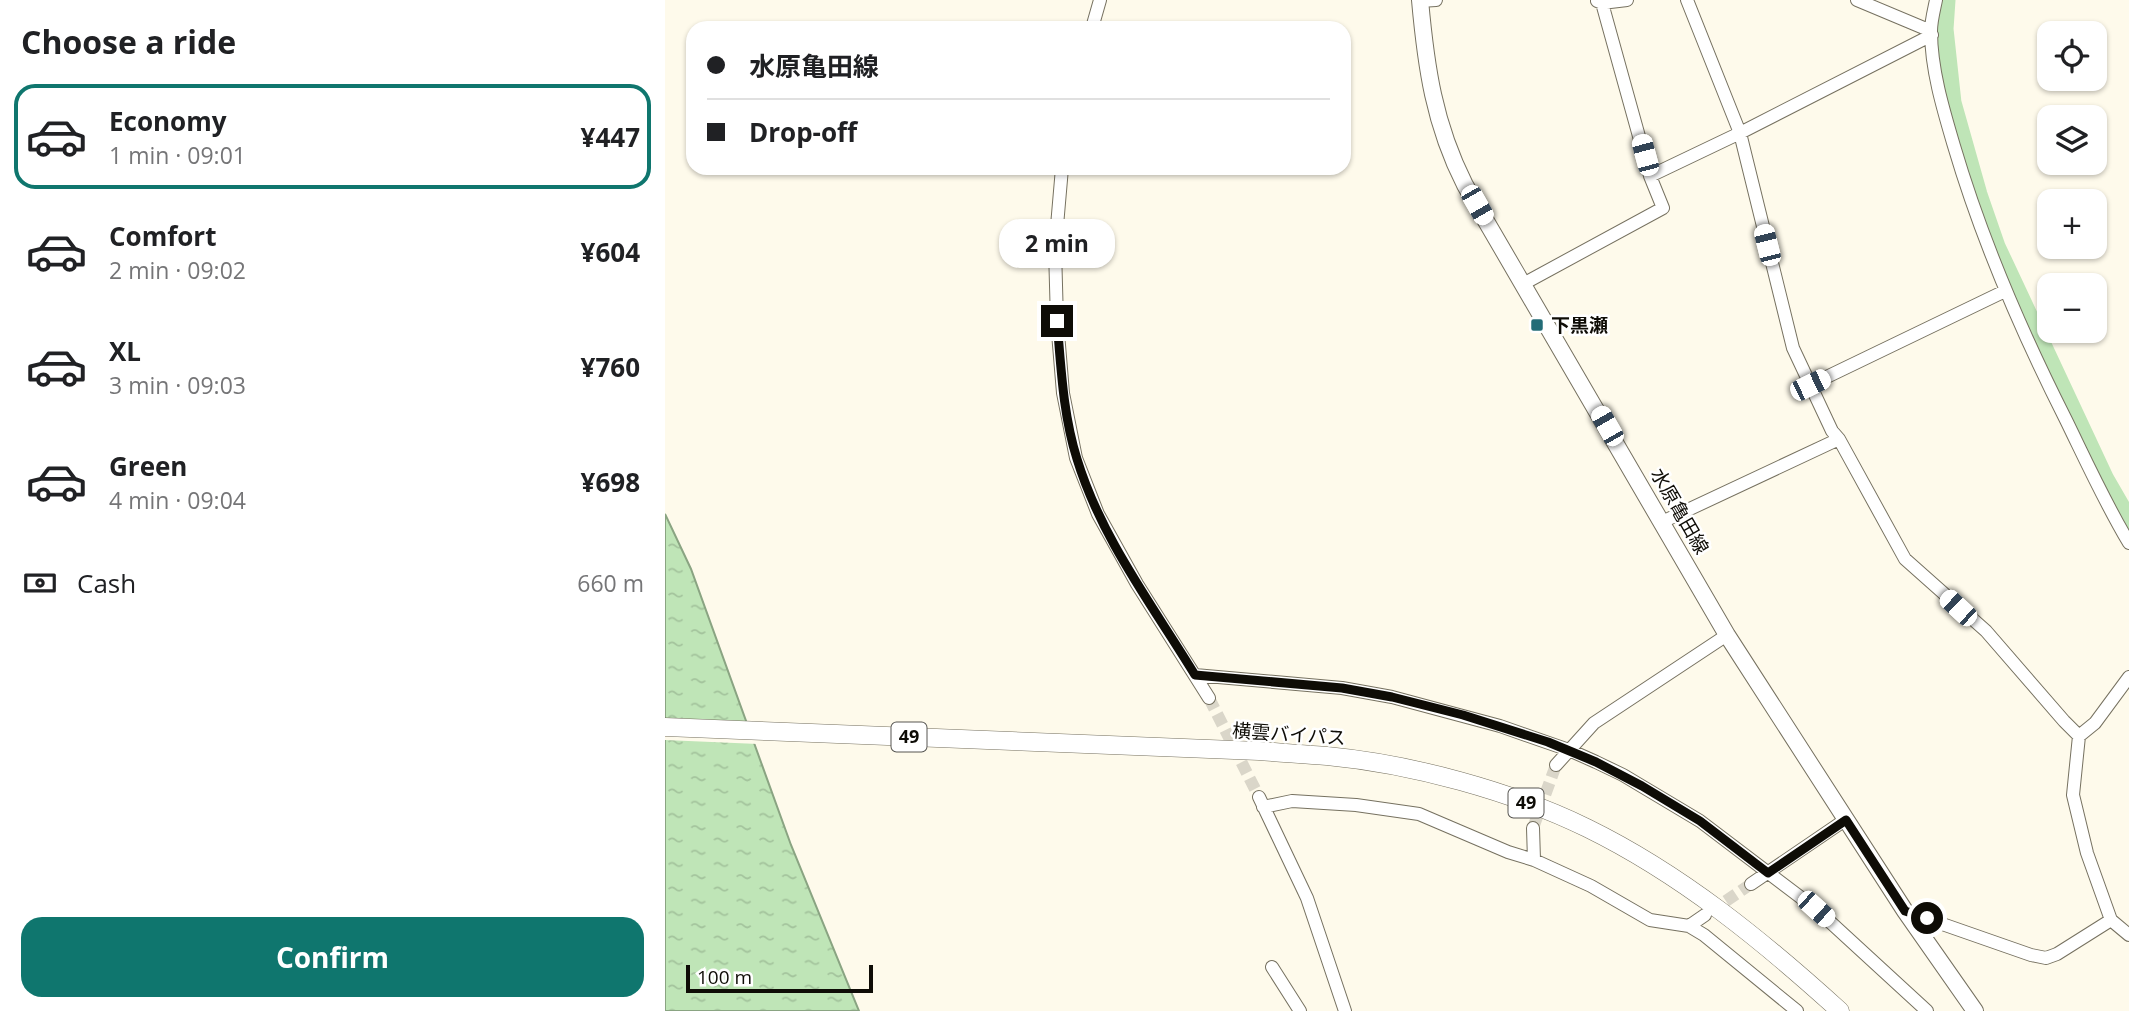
<!DOCTYPE html>
<meta charset="utf-8">
<style>
body{margin:0;font-family:"Open Sans","Noto Sans JP",sans-serif;background:#f6f6f6;color:#202124;height:100vh;display:flex;flex-direction:column;font-size:26px;white-space:nowrap}
*{box-sizing:border-box;margin:0}
p{font-size:23px;color:#757577}
.icon{flex:none;width:38px;height:38px;fill:none;stroke:currentColor;stroke-width:2;stroke-linecap:round;stroke-linejoin:round}
.map{position:relative;flex:1;overflow:hidden}
.panel{display:flex;flex-direction:column;background:#fff;width:665px}
.panel>*{flex:none}
.hud{position:absolute;left:21px;top:21px;width:665px;height:154px;border-radius:21px;box-shadow:0 2px 5px #0004;display:grid;align-content:center;height:154px;padding:0 21px;background:#fff}
.buttons{position:absolute;left:1372px;top:21px;display:grid;gap:14px}
.buttons a{display:grid;place-items:center;width:70px;height:70px;border-radius:14px;background:#fff;box-shadow:0 2px 5px #0004;font-size:35px}
.scale{position:absolute;left:21px;bottom:18px;width:187px;box-sizing:border-box;padding-left:7px;border:4px solid #0e0c06;border-top:0;font-size:19px;line-height:24px;white-space:nowrap;color:#0e0c06;-webkit-text-stroke:5px #fff;paint-order:stroke}
.end{position:absolute;width:32px;height:32px;margin:-16px;border:9px solid #0e0c06;background:#fff;box-shadow:0 0 0 4px #fff}
.from{border-radius:50%}
.bubble{position:absolute;height:49px;border-radius:21px;background:#fff;box-shadow:0 2px 5px #0004;font-size:23px;font-weight:700;line-height:49px;text-align:center}
.car{position:absolute;width:21px;height:42px;margin:-21px -10px;border-radius:9px;box-shadow:0 0 5px 2px #0007;background:linear-gradient(#fff 24%,#345 0 40%,#fff 0 76%,#345 0 86%,#fff 0)}
.hud b{display:flex;align-items:center;gap:24px;height:66px;font-size:26px}
.hud b+b{border-top:2px solid #e0e0e0}
.hud i{width:18px;height:18px;background:#202124}
ul{padding:0;list-style:none}
li{display:flex;align-items:center;gap:21px;height:105px;margin:0 14px 10px;padding:0 7px;border:4px solid transparent;border-radius:21px}
li div{flex:1}
li b{display:block;font-size:26px}
li em{font-style:normal;font-weight:700}
li.on{border-color:#0f766e}
li>.icon{width:63px;height:63px;stroke-width:1.5}
h2{padding:0 21px;font-size:32px;line-height:84px}
.pay{display:flex;align-items:center;gap:18px;height:77px;padding:0 21px;font-size:26px}
.pay p{margin-inline-start:auto}
.cta{display:flex;gap:14px;margin-top:auto;padding:14px 21px}
.cta a{flex:1;height:80px;border-radius:21px;background:#0f766e;color:#fff;font-size:28px;font-weight:700;line-height:80px;text-align:center}
main{display:flex;flex:1;min-height:0}
.map>svg:first-child{display:block}
</style>
<main>
<section class="panel">
<h2>Choose a ride</h2>
<ul>
<li class="on"><svg class="icon" aria-label="car" viewBox="0 0 24 24"><path d="M5 17H2v-5l4-1 3-4h7l3 4 3 1v5h-3M9 17h6M6 11h13"/><circle cx="7" cy="17" r="2"/><circle cx="17" cy="17" r="2"/></svg><div><b>Economy</b><p>1 min · 09:01</p></div><em>¥447</em></li>
<li><svg class="icon" aria-label="car" viewBox="0 0 24 24"><path d="M5 17H2v-5l4-1 3-4h7l3 4 3 1v5h-3M9 17h6M6 11h13"/><circle cx="7" cy="17" r="2"/><circle cx="17" cy="17" r="2"/></svg><div><b>Comfort</b><p>2 min · 09:02</p></div><em>¥604</em></li>
<li><svg class="icon" aria-label="car" viewBox="0 0 24 24"><path d="M5 17H2v-5l4-1 3-4h7l3 4 3 1v5h-3M9 17h6M6 11h13"/><circle cx="7" cy="17" r="2"/><circle cx="17" cy="17" r="2"/></svg><div><b>XL</b><p>3 min · 09:03</p></div><em>¥760</em></li>
<li><svg class="icon" aria-label="car" viewBox="0 0 24 24"><path d="M5 17H2v-5l4-1 3-4h7l3 4 3 1v5h-3M9 17h6M6 11h13"/><circle cx="7" cy="17" r="2"/><circle cx="17" cy="17" r="2"/></svg><div><b>Green</b><p>4 min · 09:04</p></div><em>¥698</em></li>
</ul>
<div class="pay"><svg class="icon" aria-label="cash" viewBox="0 0 24 24"><path d="M3 7h18v10H3z"/><circle cx="12" cy="12" r="2"/></svg>Cash<p>660 m</p></div>
<div class="cta"><a>Confirm</a></div>
</section>
<div class="map">
<svg width="1464" height="1011" viewBox="0 0 1464 1011">
<defs>
<pattern id="water-ripples" width="26" height="14" patternUnits="userSpaceOnUse" patternTransform="scale(1.75)"><rect width="26" height="14" fill="#bfe5b7"/><path d="M2 4q2-2 4 0t4 0M15 11q2-2 4 0t4 0" fill="none" stroke="#a3c39c"/></pattern>
</defs>
<rect width="100%" height="100%" fill="#fefaeb"/>
<path fill="url(#water-ripples)" stroke="#8aa482" stroke-width="2" d="M0 514 26 569 126 845 194 1011H0Z"/>
<path fill="#fefaeb" d="M0 719 85 723 93 744 0 740Z"/>
<g fill="none" stroke-linecap="round" stroke-linejoin="round">
<path stroke="#bfe5b7" stroke-width="23" d="M1279 0 1277 29 1285 103 1311 195 1329 247 1438 480 1464 525"/>
<path stroke="#dad6c9" stroke-width="12" stroke-dasharray="12 6" stroke-linecap="butt" d="M544 698 594 797
M868 828 891 765
M1046 911 1086 884"/>
<defs>
<path id="minor" d="M1022 0 1075 133 1128 348 1167 431 1174 439 1240 559 1321 631 1399 721 1414 736
M1192 0 1266 31
M1271 0C1269 10 1266 21 1266 31 1266 69 1278 109 1289 146 1317 241 1356 331 1401 420 1421 461 1440 503 1464 543
M755 1 771 0
M932 1 937 3 962 0
M427 28 435 0
M397 168 390 249 392 321 398 393 411 458 433 514 472 584 544 698
M985 176 1075 133 1267 35
M858 284 998 208 985 176 937 3
M1145 385 1340 291
M997 522 1174 439
M530 675 677 688 727 697 835 726 904 750 931 762 958 775 1035 821 1151 909 1262 1011
M1464 677 1430 723 1414 736 1408 795 1422 853 1446 920 1464 935
M891 765 929 723 1062 635
M594 797 642 898 680 1011
M598 807 627 801 691 805 754 814 843 852 869 860 926 886 985 920 1024 926 1039 935 1132 1011
M868 828 869 860
M1086 884 1180 820
M1240 911 1366 955 1381 958 1392 954 1446 920
M1024 926 1040 915
M607 967 635 1011"/>
<path id="major" d="M755 0C761 67 769 124 800 185L1062 635 1240 911 1310 1011"/>
<path id="highway" d="M0 727 594 751C617 753 640 754 662 756 747 764 846 791 922 828 1016 874 1098 941 1175 1011"/>
</defs>
<use href="#minor" stroke="#767160" stroke-width="14"/>
<use href="#major" stroke="#767160" stroke-width="18"/>
<use href="#highway" stroke="#767160" stroke-width="19"/>
<use href="#minor" stroke="#fff" stroke-width="12"/>
<use href="#major" stroke="#fff" stroke-width="16"/>
<use href="#highway" stroke="#fff" stroke-width="18"/>
</g>
<g fill="none" stroke-linecap="round" stroke-linejoin="round">
<path stroke="#0e0c06" stroke-width="9" d="M392 321C396 367 398 415 412 459 436 538 488 606 530 675L677 688 727 697 798 715 883 742 931 762 977 786 1035 821 1103 873 1181 820 1240 911 1262 918"/>
</g>
<rect fill="#236c77" stroke="#fff" stroke-width="2.5" x="865" y="318" width="14" height="14" rx="3.5"/>
<g text-anchor="middle" stroke-width="5" stroke-linejoin="round" paint-order="stroke">
<g fill="#fff" stroke="#565551" stroke-width="2">
<rect x="226.5" y="722.5" width="35" height="29" rx="5"/>
<rect x="843.5" y="788.5" width="35" height="29" rx="5"/>
</g>
<g font-size="18" font-weight="bold" fill="#0e0c06">
<text x="244" y="743">49</text>
<text x="861" y="809">49</text>
</g>
<g font-size="19" font-weight="bold" fill="#0e0c06" stroke="#fff" text-anchor="start">
<text x="886" y="332">下黒瀬</text>
</g>
<g font-size="19" fill="#0e0c06" stroke="#fff">
<text transform="translate(1015 511) rotate(60)" y="7">水原亀田線</text>
<text transform="translate(624 734) rotate(4)" y="7">横雲バイパス</text>
</g>
</g>
</svg>
<div class="buttons">
<a><svg class="icon" aria-label="locate" viewBox="0 0 24 24"><circle cx="12" cy="12" r="6"/><path d="M12 2v4M12 18v4M2 12h4M18 12h4"/></svg></a>
<a><svg class="icon" aria-label="layers" viewBox="0 0 24 24"><path d="M12 4l9 5-9 5-9-5zM3 14l9 5 9-5"/></svg></a>
<a>+</a>
<a>−</a>
</div>
<div class="scale">100 m</div>
<i class="end from" style="left:1262px;top:918px"></i>
<i class="end" style="left:392px;top:321px"></i>
<div class="bubble" style="left:334px;top:219px;width:116px">2 min</div>
<i class="car" style="left:980px;top:155px;rotate:345deg"></i>
<i class="car" style="left:812px;top:205px;rotate:150deg"></i>
<i class="car" style="left:1102px;top:245px;rotate:346deg"></i>
<i class="car" style="left:1145px;top:385px;rotate:64deg"></i>
<i class="car" style="left:942px;top:426px;rotate:330deg"></i>
<i class="car" style="left:1293px;top:608px;rotate:313deg"></i>
<i class="car" style="left:1151px;top:909px;rotate:132deg"></i>
<div class="hud">
<b><i class="from"></i>水原亀田線</b>
<b><i></i>Drop-off</b>
</div>
</div>
</main>
